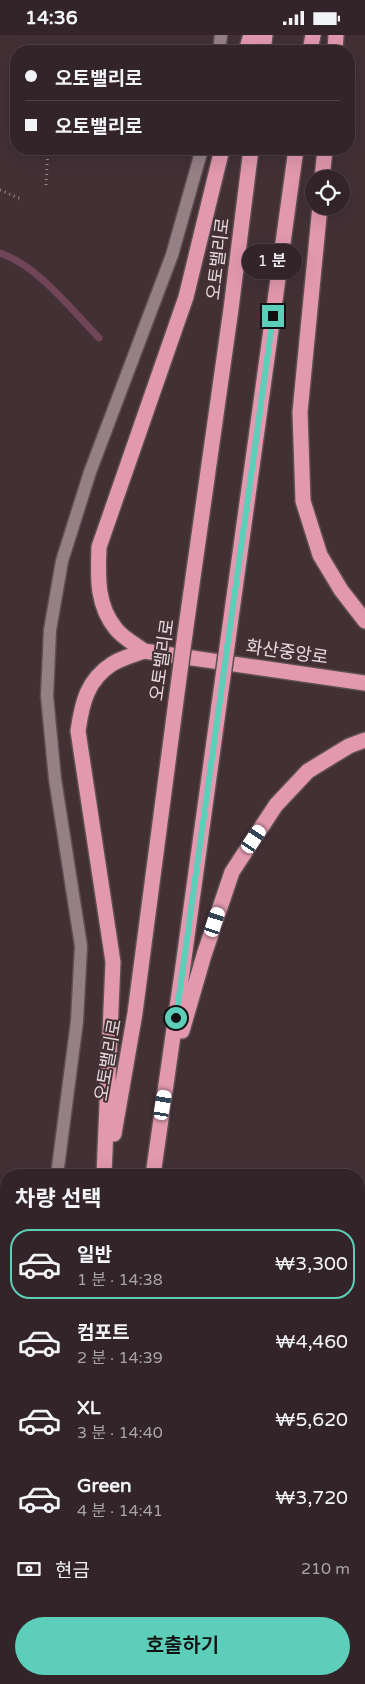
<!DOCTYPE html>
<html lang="ko">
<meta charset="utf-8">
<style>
body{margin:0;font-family:"Varela Round","Noto Sans KR",sans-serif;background:#3a2c30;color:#f1f3f6;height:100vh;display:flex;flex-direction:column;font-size:19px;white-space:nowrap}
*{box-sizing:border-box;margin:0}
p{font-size:16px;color:#a8a4a8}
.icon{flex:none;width:28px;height:28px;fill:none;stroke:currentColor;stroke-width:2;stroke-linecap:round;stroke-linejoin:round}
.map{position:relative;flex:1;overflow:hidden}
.side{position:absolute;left:0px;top:1134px;width:365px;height:516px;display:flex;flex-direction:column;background:#322428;border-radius:20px 20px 0 0;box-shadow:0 5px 20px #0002,0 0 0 1px #4d4145}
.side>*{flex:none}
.top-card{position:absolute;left:10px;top:10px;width:345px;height:110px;border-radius:20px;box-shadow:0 5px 20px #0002,0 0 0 1px #4d4145;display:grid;align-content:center;height:110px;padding:0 15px;background:#322428}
.tools{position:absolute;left:305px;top:135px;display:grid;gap:10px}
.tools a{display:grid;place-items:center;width:45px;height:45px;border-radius:50%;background:#322428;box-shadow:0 5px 20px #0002,0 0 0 1px #4d4145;font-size:25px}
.end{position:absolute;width:22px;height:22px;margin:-11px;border:6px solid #5dceb9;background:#111;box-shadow:0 0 0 2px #111}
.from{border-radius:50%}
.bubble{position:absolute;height:35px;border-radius:18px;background:#322428;box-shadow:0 5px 20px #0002,0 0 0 1px #4d4145;font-size:16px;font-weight:600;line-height:35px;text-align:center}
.car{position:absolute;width:15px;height:30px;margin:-15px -8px;border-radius:6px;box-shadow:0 0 4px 1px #0007;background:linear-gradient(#fff 24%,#345 0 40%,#fff 0 76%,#345 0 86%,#fff 0)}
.top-card b{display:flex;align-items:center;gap:18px;height:48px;font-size:19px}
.top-card b+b{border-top:1px solid #4d4145}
.top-card i{width:12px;height:12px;background:#f1f3f6}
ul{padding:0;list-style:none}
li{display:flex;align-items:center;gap:15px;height:70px;margin:0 10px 8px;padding:0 5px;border:2px solid transparent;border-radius:20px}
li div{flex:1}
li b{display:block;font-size:19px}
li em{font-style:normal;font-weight:600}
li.active{border-color:#5dceb9}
li>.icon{width:45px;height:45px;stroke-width:1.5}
h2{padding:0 15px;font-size:22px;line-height:60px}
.pay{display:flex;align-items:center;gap:12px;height:55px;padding:0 15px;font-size:19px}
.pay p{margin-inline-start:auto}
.cta{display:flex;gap:10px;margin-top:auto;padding:10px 15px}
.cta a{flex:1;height:58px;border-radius:30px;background:#5dceb9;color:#111;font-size:20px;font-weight:600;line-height:58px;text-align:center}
.status{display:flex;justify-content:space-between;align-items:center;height:35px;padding:0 25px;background:#322428;direction:ltr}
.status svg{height:14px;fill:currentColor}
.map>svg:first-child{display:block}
</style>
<div class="status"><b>14:36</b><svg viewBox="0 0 49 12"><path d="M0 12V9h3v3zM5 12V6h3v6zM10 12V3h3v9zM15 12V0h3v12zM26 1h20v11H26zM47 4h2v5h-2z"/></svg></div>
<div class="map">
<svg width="365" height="1649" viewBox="0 0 365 1649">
<rect width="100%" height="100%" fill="#423035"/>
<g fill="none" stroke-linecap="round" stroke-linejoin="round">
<path stroke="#6f4557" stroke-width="7" d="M0 218C37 230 72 275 99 303"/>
<defs>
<path id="minor" d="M219 16 221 0
M57 1140 77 986 81 911 55 744 47 661 50 595 62 526 90 437 172 220 202 114
M359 1244 365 1196
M359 1292 365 1293
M0 1293H6"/>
<path id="highway" d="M246 16 251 0
M263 16 265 0
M310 16 313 0
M335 16 336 0
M222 114 186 262 99 512C98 541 96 570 116 594 123 603 135 609 144 616L365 648
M322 144 325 114
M320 171 300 377 303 466 320 520 341 555 365 586
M185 599 231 274 251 114
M228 605 296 114
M182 996 204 920 232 837 276 770 308 736 349 711 365 705
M114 1099 135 978 176 666
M104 1140 113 927 78 696C82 668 87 645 112 629 121 623 134 620 144 616
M153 1140 183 931 219 670
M39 1649V1644
M84 1649V1644"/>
</defs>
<use href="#minor" stroke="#5d4e52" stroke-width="15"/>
<use href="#highway" stroke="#5d4e52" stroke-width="18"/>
<path stroke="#96878b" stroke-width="3" stroke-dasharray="1 4" stroke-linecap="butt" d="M46 150 48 114
M0 155 23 165"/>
<use href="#minor" stroke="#958086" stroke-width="12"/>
<use href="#highway" stroke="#e298ae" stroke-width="15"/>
<defs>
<path id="highway-bridge" d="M176 666 185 599
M219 670 228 605"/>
</defs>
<use href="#highway-bridge" stroke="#5d4e52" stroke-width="18" stroke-linecap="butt"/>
<use href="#highway-bridge" stroke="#e298ae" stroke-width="15"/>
</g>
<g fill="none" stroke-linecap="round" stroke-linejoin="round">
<path stroke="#5dceb9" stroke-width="6" d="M176 983 273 281"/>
</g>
<g text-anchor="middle" stroke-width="4" stroke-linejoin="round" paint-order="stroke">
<g font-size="18" fill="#e5d9dc" stroke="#423035">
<text transform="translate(218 224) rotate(-83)" y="6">오토밸리로</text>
<text transform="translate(287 617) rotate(8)" y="6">화산중앙로</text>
<text transform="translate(162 625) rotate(-82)" y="6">오토밸리로</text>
<text transform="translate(108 1025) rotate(-80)" y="6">오토밸리로</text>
</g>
</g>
</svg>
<div class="tools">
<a><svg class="icon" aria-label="locate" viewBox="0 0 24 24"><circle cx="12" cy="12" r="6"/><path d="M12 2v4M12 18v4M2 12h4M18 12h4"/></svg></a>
</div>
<i class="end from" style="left:176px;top:983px"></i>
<i class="end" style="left:273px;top:281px"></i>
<div class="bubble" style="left:242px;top:209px;width:60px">1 분</div>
<i class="car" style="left:254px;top:804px;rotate:34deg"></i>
<i class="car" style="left:215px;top:887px;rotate:18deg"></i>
<i class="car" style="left:163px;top:1070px;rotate:9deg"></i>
<div class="top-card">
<b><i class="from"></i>오토밸리로</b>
<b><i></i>오토밸리로</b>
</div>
<section class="side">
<h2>차량 선택</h2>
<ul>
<li class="active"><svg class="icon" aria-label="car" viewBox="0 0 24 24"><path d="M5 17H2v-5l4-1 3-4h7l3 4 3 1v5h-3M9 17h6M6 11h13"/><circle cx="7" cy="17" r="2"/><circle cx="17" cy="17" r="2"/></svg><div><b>일반</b><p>1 분 · 14:38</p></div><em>₩3,300</em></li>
<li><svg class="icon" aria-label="car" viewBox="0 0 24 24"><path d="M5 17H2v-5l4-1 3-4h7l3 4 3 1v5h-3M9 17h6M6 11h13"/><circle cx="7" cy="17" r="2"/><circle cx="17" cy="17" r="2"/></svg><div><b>컴포트</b><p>2 분 · 14:39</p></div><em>₩4,460</em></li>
<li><svg class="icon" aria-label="car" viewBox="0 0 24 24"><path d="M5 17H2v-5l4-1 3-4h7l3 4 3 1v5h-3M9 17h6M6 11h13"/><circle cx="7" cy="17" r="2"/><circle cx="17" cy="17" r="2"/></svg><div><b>XL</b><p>3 분 · 14:40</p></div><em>₩5,620</em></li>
<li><svg class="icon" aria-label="car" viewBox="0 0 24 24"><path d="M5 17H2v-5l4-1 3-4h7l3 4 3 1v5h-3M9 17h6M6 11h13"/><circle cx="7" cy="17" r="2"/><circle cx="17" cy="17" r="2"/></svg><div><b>Green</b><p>4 분 · 14:41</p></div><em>₩3,720</em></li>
</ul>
<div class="pay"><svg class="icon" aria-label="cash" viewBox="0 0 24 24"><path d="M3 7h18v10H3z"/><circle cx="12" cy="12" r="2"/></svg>현금<p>210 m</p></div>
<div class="cta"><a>호출하기</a></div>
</section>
</div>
